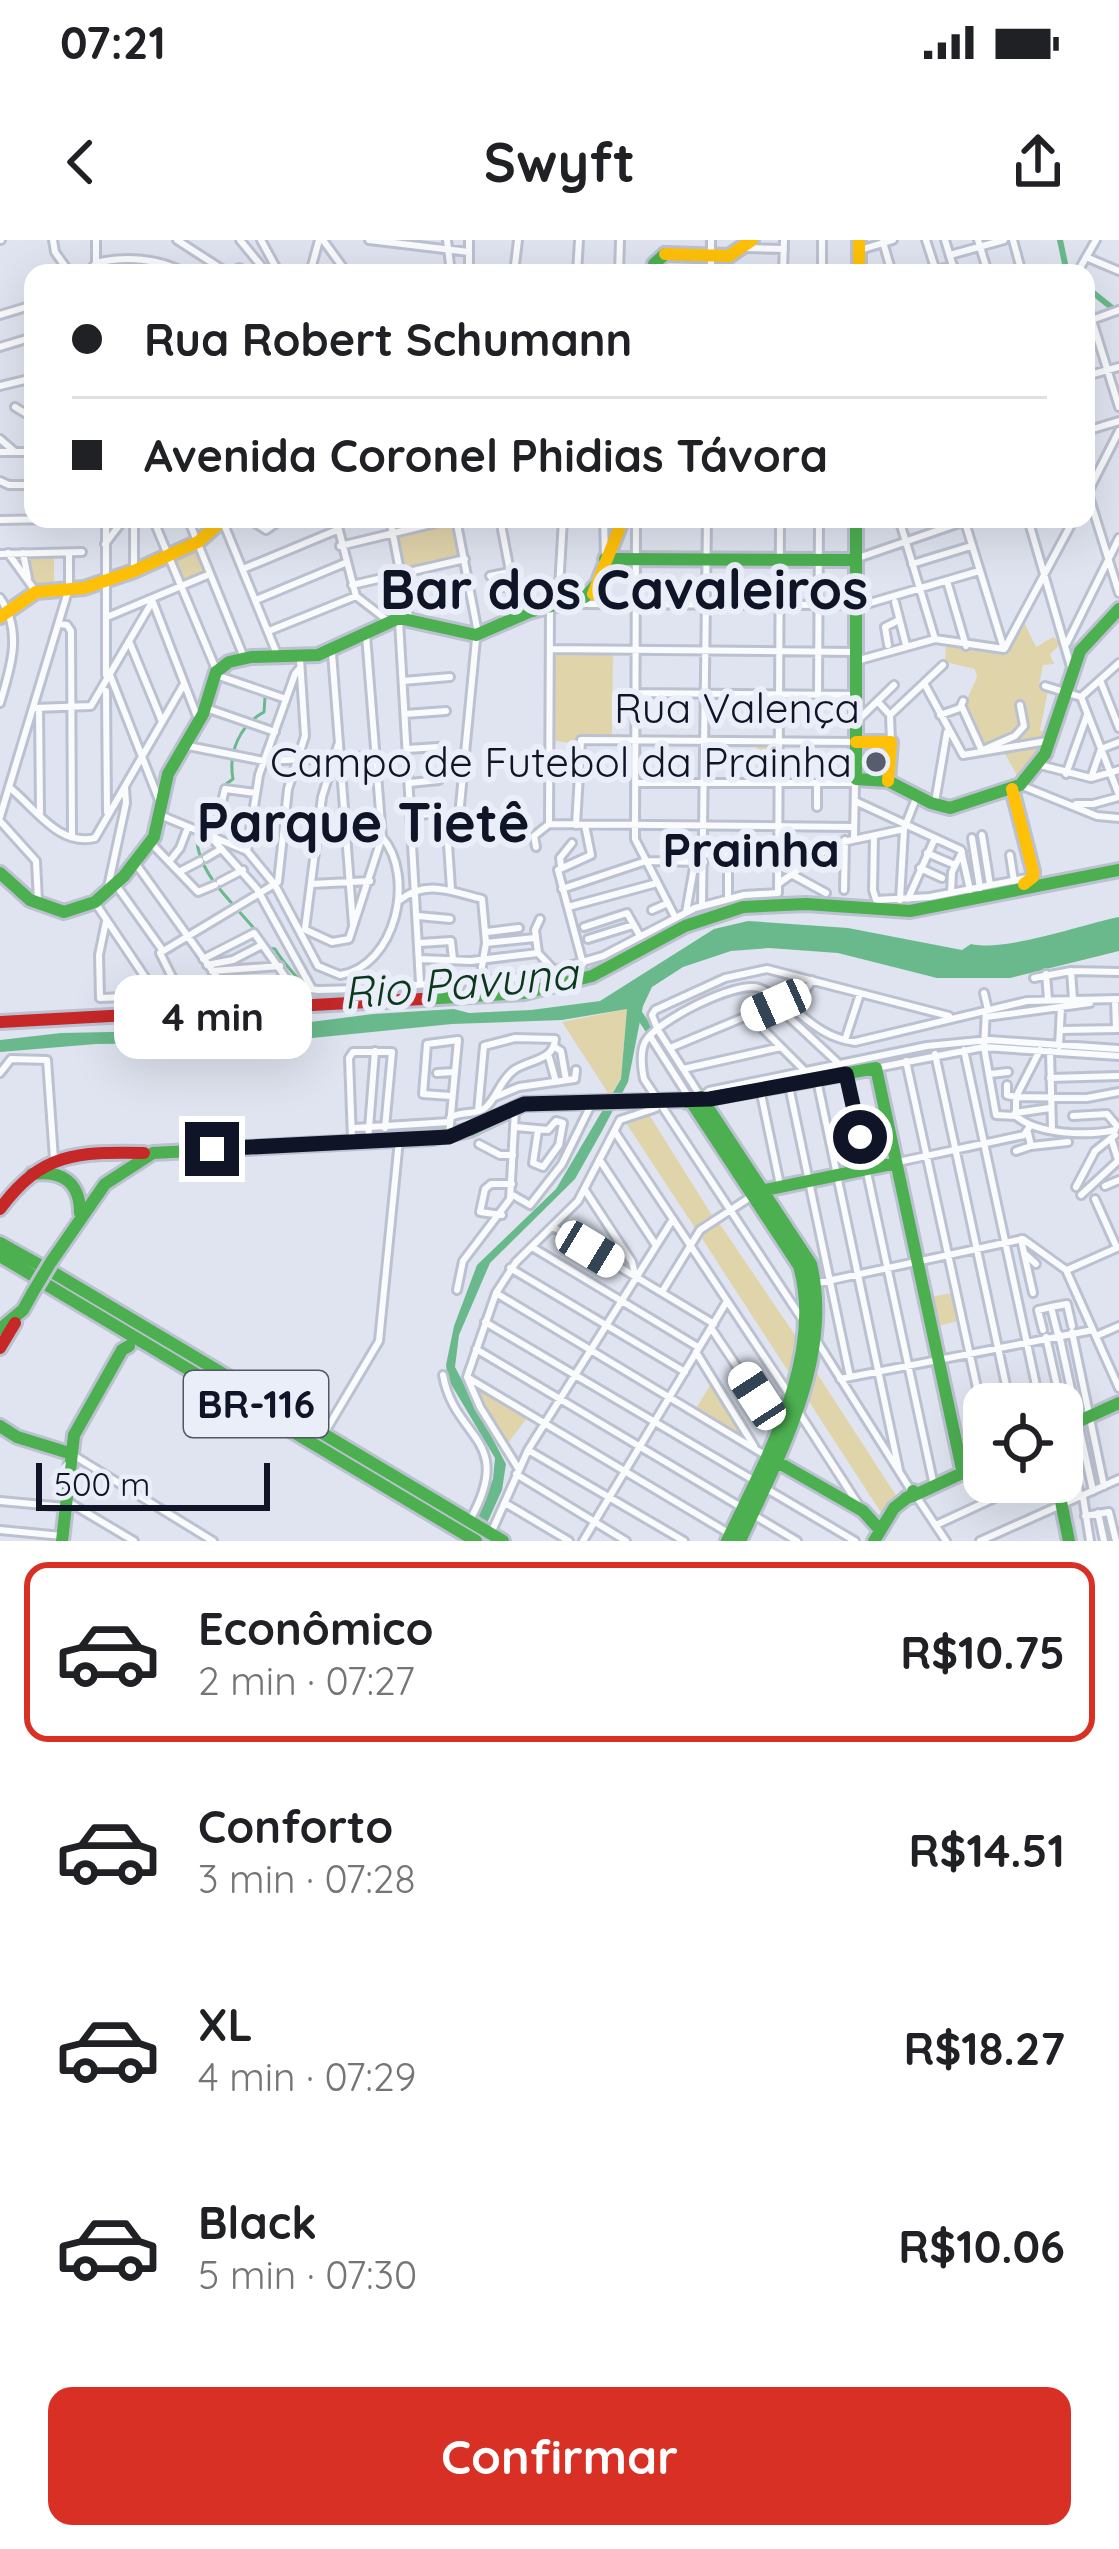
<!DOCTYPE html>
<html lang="pt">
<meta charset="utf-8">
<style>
body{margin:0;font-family:Quicksand,sans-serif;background:#f6f6f6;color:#202124;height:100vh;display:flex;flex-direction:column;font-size:45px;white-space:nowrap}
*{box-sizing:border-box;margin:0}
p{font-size:39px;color:#757577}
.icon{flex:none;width:66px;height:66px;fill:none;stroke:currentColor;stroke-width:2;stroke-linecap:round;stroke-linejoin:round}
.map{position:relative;height:1301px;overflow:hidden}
.panel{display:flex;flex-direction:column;background:#fff;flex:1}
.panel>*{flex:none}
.guide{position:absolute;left:24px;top:24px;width:1071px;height:264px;border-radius:24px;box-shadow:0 12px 48px #0002;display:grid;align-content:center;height:264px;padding:0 48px;background:#fff}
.fabs{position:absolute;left:963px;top:1143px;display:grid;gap:24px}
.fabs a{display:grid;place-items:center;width:120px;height:120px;border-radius:24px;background:#fff;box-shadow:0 12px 48px #0002;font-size:60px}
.scale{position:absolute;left:36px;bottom:30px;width:234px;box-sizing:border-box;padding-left:12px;border:6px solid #101427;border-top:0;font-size:33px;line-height:42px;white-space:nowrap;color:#101427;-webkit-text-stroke:9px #eaeef9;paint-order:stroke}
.end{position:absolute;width:54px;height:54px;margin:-27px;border:15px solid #101427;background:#fff;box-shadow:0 0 0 6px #fff}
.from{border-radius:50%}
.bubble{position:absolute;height:84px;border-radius:24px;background:#fff;box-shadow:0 12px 48px #0002;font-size:39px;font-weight:700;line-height:84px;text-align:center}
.car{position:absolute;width:36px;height:72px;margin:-36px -18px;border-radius:15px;box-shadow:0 0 9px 3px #0007;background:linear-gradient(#fff 24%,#345 0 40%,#fff 0 76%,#345 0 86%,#fff 0)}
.guide b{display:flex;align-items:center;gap:42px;height:114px;font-size:45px}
.guide b+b{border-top:3px solid #e0e0e0}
.guide i{width:30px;height:30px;background:#202124}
ul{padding:21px 0 0;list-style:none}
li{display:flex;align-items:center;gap:36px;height:180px;margin:0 24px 18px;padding:0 24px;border:6px solid transparent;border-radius:24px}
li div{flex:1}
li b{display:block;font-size:45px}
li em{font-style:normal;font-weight:700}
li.on{border-color:#d93025}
li>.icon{width:108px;height:108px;stroke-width:1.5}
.action{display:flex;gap:24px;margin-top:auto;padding:24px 48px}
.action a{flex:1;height:138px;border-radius:24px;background:#d93025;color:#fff;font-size:48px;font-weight:700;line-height:138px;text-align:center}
.status{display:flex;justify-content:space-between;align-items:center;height:84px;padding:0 60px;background:#fff;direction:ltr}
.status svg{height:33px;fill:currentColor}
header{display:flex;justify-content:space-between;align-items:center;height:156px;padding:0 48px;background:#fff;font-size:54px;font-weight:700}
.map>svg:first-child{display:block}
</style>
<div class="status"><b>07:21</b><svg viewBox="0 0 49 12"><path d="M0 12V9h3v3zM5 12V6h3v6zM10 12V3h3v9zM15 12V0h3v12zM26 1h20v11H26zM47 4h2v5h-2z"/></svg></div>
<header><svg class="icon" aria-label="back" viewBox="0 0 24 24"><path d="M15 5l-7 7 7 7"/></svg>Swyft<svg class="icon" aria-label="share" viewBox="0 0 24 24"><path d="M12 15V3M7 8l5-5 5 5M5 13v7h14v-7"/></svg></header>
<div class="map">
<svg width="1119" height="1301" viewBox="0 0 1119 1301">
<rect width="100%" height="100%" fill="#dfe4f0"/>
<path fill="#e0d4ab" d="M454 280 459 317 402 331 395 294Z
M197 309 207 332 182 342 171 319Z
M54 317V345L37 348 26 318Z
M1023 380 1036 407 1053 397 1062 403 1050 414 1054 424 1043 425 1039 446 1048 451 1040 490 1047 494 1046 499 985 511 964 466 977 437 975 429 945 422 946 404 989 411 1008 408Z
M552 410 613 411 612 496H576L575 504 551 500Z
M858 503 885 505 887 537 857 538Z
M1041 504 1037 523 1019 539 1004 512Z
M757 506H775V540H757Z
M627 769 621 839 610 856 562 782Z
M648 873 713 977 695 988 624 880Z
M717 980 797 1098 790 1134 699 994Z
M952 1053 958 1081 938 1086 931 1057Z
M809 1121 897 1257 882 1274 804 1154Z
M472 1143 527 1178 505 1207 469 1147Z
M711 1144 744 1192 741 1196 695 1170Z"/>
<path fill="#6ab98c" d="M1119 677V711L1010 738H937L838 713 769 708 731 711 683 727 652 747 643 766 628 842 602 891 575 939 490 1023 459 1095 455 1127 506 1224 502 1250 479 1301H468L493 1239 495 1218 448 1139 446 1125 454 1086 477 1025 556 949 621 839 627 769 562 780 452 784 272 802 96 804 0 812V800L61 793 256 789 373 774 454 769 469 773 531 770 600 761 714 689 748 681 848 688 962 710 971 704C1005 712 1080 685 1119 677Z"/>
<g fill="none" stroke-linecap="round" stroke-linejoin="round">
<path stroke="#6ab98c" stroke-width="3" d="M226 544 233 539C228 512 240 485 264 472L265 457
M197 594C194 635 241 668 263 700
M268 708 275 709C286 728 300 738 311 756"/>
<path stroke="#6ab98c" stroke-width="6" d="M1060 0 1067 33
M1086 47 1116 71"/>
<path stroke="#6ab98c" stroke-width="8" d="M636 770 698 862
M733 1301 765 1232"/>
<defs>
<path id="street" d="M0 0H1
M53 0 55 12 70 33
M177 0 228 33
M240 0 267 33
M261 0 279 33
M323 0 347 33
M369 0 469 12
M447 0 451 33
M926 0 936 31
M945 0 955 33
M978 0 988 33
M1013 0 1022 33
M883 2 892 33
M747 8 784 9
M860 10 893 0
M950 15 1004 0
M1086 17 1119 31
M96 23V0
M88 33 96 23C124 16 160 18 185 33
M229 33 239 28 250 33
M310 33 319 0
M469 33V0
M514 33 518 0
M577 33 579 0
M619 33 620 0
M711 33V0
M783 33 784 0
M822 33V0
M930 33 953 25
M1077 33 1096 0
M1086 61 1119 167
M0 75 33 65
M1086 82 1119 70
M0 107 33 97
M1086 136 1119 127
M0 146 33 138
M15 167 33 178
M1086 191 1119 181
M0 199 14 211
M0 212H33
M0 241 9 245H33
M1086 247 1119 353
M1088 252 1119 191
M75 279H79
M106 279V435
M134 279V331
M153 279 215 427
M188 279 243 415
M249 279 266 290 282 279
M336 279 356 356 387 380
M390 279 409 378
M456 279 478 393
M500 279 512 342 510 376
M604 279 605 317
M636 279 635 599 675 677
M899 279 935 399
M964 279 1004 409
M1028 279 1071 427
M0 280 56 279
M223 282 277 414
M105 304 124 279
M340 306 452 279
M8 313 36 352
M23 313 28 338
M0 314 82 312
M858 318 971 279
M912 324 971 306
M243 329 337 290
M490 336 510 332
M947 341 966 406
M352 345 465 319
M494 349 512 345
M0 358C23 391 11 427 0 463
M256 360 345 323
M153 362 198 479
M895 362 906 405
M583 364 863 365 979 331
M558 365 563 279
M550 366 549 584 854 587
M107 377 210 334
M399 381 420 742
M59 384 67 385 71 391 72 597
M269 391 356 356
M129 401 161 479
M1067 403 1119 298
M888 405 885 387 899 380
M1005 408 1074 279
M550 409 855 412
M332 413 353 685
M856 421 935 399 1004 409
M110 435 159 560
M216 435 286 459
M1100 440 1119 488
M403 441 450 437
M924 443 963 515 1047 501
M1045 446 1081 457
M106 451 107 572
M637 453 855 455
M818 454 819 279
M1081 457 1119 555
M1081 457 1119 423
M879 463 890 475 891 502
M962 467 982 511
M33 468 91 466 152 362
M39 468 40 573
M206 468 275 492
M405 474 446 471
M890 475 943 425
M940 475 960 468 963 461
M858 480 894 445
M188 506 264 521 375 516
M407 509 439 507
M983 510 1015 496 1024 486 1020 465
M1040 525 1091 538 1119 530
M1066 534 1087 475
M1091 538 1101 509 1119 502
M410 543 439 540
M635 543H855
M817 544V567
M1020 545 1097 576 1119 578
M9 547C35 568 59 607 95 598L184 444
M855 561 961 610 970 650
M935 562 947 492
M1076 564H1093L1119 557
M160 575 247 611 275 645 318 726 340 735C396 726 416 636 382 597L366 395
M412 575 432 574
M0 577 69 348V313
M0 581 36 621 38 661
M576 585 581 500 856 502
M982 595 990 645
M210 596 257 649 311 747
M214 596 225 549 256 553
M874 596 873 650 876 660 930 657 1027 638
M854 598 855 542
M972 598 980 648
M151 603 198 652 215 645
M536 607 534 596 549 584
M247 611 259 535 295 434 300 428
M927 613 955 625
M705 614 779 616
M728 615V658
M1010 615 1014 641
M206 618 221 609
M169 622 180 608 188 587
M136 624 227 751
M561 626 560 618 572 603
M920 628 942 638
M179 632 200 621
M793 635 826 653
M220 642 243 630
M311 644 370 641
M778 644 834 604 904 589 915 561
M116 645 163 711
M108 647 126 563 125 548
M451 649 447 589 459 576 476 399
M562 649 646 621 704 622
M844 650 845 600
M951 653 952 632 962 612
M908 659 935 598
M400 660C427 639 452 652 482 659L486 703 480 738
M900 660 904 589
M96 664 157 755
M702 666 707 279
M568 667 657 643
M652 670 668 663
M686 672 695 622
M418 676 450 679
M106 681 99 715 100 758 258 752 291 746 318 750 357 749 531 737 603 716 695 668 744 655 778 653 780 279
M584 687 627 673 640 696
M305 689 322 557 338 505
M306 690 332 702 349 699 382 597
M487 692 519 688
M588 699 633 685
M420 703 451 701 453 719
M486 703 535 698
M538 713 535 690 540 679
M203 719 254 693 291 745
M420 719 471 721 538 713 555 731
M583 724 558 630 591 615 585 585
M207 725 233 720 262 705
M212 731 280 726
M1071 731 1073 759
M1046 734 1048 759
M1034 738 1071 731 1119 732
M180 753 160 713 278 642 288 549 305 496 300 419
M984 753 988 770
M1115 759 1116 789
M777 766 837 822
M795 769 812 740
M986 771 984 807 996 875 1016 876
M750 776 807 833
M986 777 1090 763
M657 788 652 775 655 770 725 738 767 729 949 776
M658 790 701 857 709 851 927 806 989 800 1119 809
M1061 790 1119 789
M650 796 690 859
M845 800 860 754
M1059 806 1061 767
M555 807 561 811 566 840
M670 808 783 761
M964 810 1040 1164
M1050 811 1052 889
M935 814 1010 1164
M549 817 556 842
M906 821 984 1180
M875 825 876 828 984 807 1119 816
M683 829 781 807
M0 833 11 819 47 820 54 919
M437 833 454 832
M846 834 934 1246
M990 834 1008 832
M1050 838 1119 836
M817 840 899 1230
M1007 845V855L1016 857 1087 858 1119 852
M789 846 850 1137
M760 849 780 945
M495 857 519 847 575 839 576 830
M1015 873 1050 868
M1016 876C1038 895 1088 896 1115 890
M1016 876V857L1040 810
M1073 876 1107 874 1117 886
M450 878C461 870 475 876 485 868 497 858 500 840 514 830 530 819 554 821 555 799L515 798 484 806 478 871
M516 887 548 890 556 881 563 883 559 905 543 927 533 923 538 890
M354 888 449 882
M615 892 787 1151
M1028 893 1031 906 1068 902
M449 895 458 800 427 804 423 854 451 856
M1111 898 1118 920
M352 900 349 818 353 812H392L385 888
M368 901 375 811
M479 904 500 915H513
M1016 911 1031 906
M601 922 655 1004
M898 922 1024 895 1030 886
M1105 946 1119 940
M1076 947 1095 911 1115 895
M585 950 632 1022 635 1034
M511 954 530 965 562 924 589 869 586 866
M1081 955 1119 920
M1095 959 1117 1008
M502 975 480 972 485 949 491 944H512
M553 987 714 1084
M1021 999 1024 1013 1036 1024
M532 1007 698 1107
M1024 1013 1033 1053
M510 1028 685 1132
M1066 1030 1119 1148
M1067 1030 1119 1007
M818 1043 1023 999 1066 1030
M457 1050 463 1021 510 959 515 870
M662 1052 700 990 752 956
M496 1053 765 1215
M802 1079 644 839C642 829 640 812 645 802 656 781 737 740 759 748 798 763 811 796 855 802L1027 761 1119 759
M485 1082 755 1241
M711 1088 776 1185
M1043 1090 1038 1070 1051 1067
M1072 1092 1104 1246
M1059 1094 1093 1251
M1058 1095 1051 1067 1067 1064 1072 1086
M1096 1096 1119 1086
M1046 1097 1061 1164
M815 1098 912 1252
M476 1109 741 1267
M696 1112 754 1206
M443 1135C454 1199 515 1198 471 1278
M467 1137 730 1294
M840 1139 1093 1090
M1062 1169 1080 1257
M798 1171 858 1264
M325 1192 379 1101 399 900
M528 1210 684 1301
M73 1215 213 1301
M518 1228 480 1167 467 1137 496 1053 516 1022 578 961 620 880 656 868
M516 1234 626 1301
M765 1248 855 1301
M916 1256 946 1301
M1083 1257 1090 1301
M65 1260 134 1301
M0 1261 65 1267
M505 1263 569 1301
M1098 1273 1104 1301
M752 1274 797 1301
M1085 1276 1109 1272 1116 1301
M936 1285 1029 1242
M0 1290 62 1296
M492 1291 528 1210 673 979
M583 1301 727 1061
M980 1301 1119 1239"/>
<path id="fast" d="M662 33 654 24 665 14
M856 279V539L888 541 931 563 950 568 1020 545 1045 514 1080 411 1119 369
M605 319 856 320
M0 633 30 660 64 672 95 662 124 636 154 597 168 534 203 474 216 432 229 422 251 417 318 415 399 378 476 395 529 372 585 357 596 345
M422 759 524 753 592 736 685 686 743 667 806 664 910 671 1119 630
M701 857 811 1024C834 1118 778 1218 740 1301
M690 860 799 1026C825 1117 765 1220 727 1301
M687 862 876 828 963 1234
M32 934C62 930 80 942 80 973
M760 951 896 923
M0 1003 43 1027
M0 1016 37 1038
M51 1022 105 944 153 913 433 898 470 890 524 864 690 860
M49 1030 503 1301
M42 1042 476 1301
M0 1089 23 1070 33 1052
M0 1186 17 1197 69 1213
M1062 1189 1119 1163
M774 1220 863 1271 880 1290
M1057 1242 1069 1301
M906 1258 913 1256V1251L917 1254 984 1223
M62 1301 74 1195 122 1110 129 1106
M874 1301 894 1268 908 1257"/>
<path id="slow" d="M859 0V33
M665 14 729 16 752 0
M593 354 623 279
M0 377 36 352 84 348 134 331 198 302 224 279
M856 502H891L888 541
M1012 549 1033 631V637L1024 644"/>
<path id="jam" d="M0 782 422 759
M0 969C42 912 77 912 144 913
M0 1108 15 1083"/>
</defs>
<use href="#street" stroke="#bcc1d1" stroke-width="12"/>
<use href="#fast" stroke="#bcc1d1" stroke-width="18"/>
<use href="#slow" stroke="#bcc1d1" stroke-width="18"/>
<use href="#jam" stroke="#bcc1d1" stroke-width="18"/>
<use href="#street" stroke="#fafbfd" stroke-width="6"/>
<use href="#fast" stroke="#4caf50" stroke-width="12"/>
<use href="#slow" stroke="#ffc107" stroke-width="12"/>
<use href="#jam" stroke="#c62828" stroke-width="12"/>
<defs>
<path id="fast-bridge" d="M33 1052 51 1022"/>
</defs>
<use href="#fast-bridge" stroke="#bcc1d1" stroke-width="18" stroke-linecap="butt"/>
<use href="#fast-bridge" stroke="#4caf50" stroke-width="12"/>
</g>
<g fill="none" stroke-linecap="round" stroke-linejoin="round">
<path stroke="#101427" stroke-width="15" d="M212 909 449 897 524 864 710 859 846 834 860 897"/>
</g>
<circle fill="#585d6d" stroke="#eaeef9" stroke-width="4.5" cx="876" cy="522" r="12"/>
<g text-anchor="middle" stroke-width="12" stroke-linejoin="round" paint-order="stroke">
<rect fill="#eaeef9" stroke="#515566" stroke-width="3" x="184" y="1131" width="144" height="66" rx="9"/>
<g font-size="39" font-weight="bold" fill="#101427">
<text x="256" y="1178">BR-116</text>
</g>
<g font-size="42" fill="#101427" stroke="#eaeef9">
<text x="737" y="483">Rua Valença</text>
</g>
<g font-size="42" fill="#101427" stroke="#eaeef9" text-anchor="end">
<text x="852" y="537">Campo de Futebol da Prainha</text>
</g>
<g font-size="45" font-style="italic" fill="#0b381d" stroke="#eaeef9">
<text transform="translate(460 743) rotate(-5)" y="16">Rio Pavuna</text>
</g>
<g font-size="48" font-weight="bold" fill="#101427" stroke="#eaeef9">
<text x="751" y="627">Prainha</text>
</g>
<g font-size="54" font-weight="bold" fill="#101427" stroke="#eaeef9">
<text x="624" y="369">Bar dos Cavaleiros</text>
<text x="363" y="602">Parque Tietê</text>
</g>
</g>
</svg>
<div class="fabs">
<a><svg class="icon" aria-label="locate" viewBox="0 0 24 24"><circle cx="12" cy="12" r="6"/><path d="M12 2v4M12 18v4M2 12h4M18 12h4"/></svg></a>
</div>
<div class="scale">500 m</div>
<i class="end from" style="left:860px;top:897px"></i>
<i class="end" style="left:212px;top:909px"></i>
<div class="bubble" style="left:114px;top:735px;width:198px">4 min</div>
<i class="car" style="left:776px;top:765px;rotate:246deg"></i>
<i class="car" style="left:590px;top:1009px;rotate:121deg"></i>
<i class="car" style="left:757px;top:1156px;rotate:327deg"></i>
<div class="guide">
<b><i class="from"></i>Rua Robert Schumann</b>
<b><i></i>Avenida Coronel Phidias Távora</b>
</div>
</div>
<section class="panel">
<ul>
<li class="on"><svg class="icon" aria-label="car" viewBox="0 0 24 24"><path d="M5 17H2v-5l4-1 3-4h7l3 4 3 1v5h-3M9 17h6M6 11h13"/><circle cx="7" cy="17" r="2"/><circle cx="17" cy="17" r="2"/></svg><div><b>Econômico</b><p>2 min · 07:27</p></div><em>R$10.75</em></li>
<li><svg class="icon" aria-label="car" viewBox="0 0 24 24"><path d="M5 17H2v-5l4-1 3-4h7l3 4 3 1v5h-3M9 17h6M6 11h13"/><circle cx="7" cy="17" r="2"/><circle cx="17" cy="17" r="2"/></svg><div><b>Conforto</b><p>3 min · 07:28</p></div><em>R$14.51</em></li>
<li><svg class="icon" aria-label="car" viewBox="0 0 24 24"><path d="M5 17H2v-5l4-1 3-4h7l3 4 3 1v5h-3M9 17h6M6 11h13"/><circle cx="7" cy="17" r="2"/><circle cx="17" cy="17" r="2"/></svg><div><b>XL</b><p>4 min · 07:29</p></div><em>R$18.27</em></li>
<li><svg class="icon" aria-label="car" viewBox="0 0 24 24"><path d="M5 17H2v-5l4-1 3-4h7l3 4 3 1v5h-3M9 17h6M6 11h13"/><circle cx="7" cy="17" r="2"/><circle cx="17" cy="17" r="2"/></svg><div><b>Black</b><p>5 min · 07:30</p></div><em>R$10.06</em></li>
</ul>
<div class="action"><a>Confirmar</a></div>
</section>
